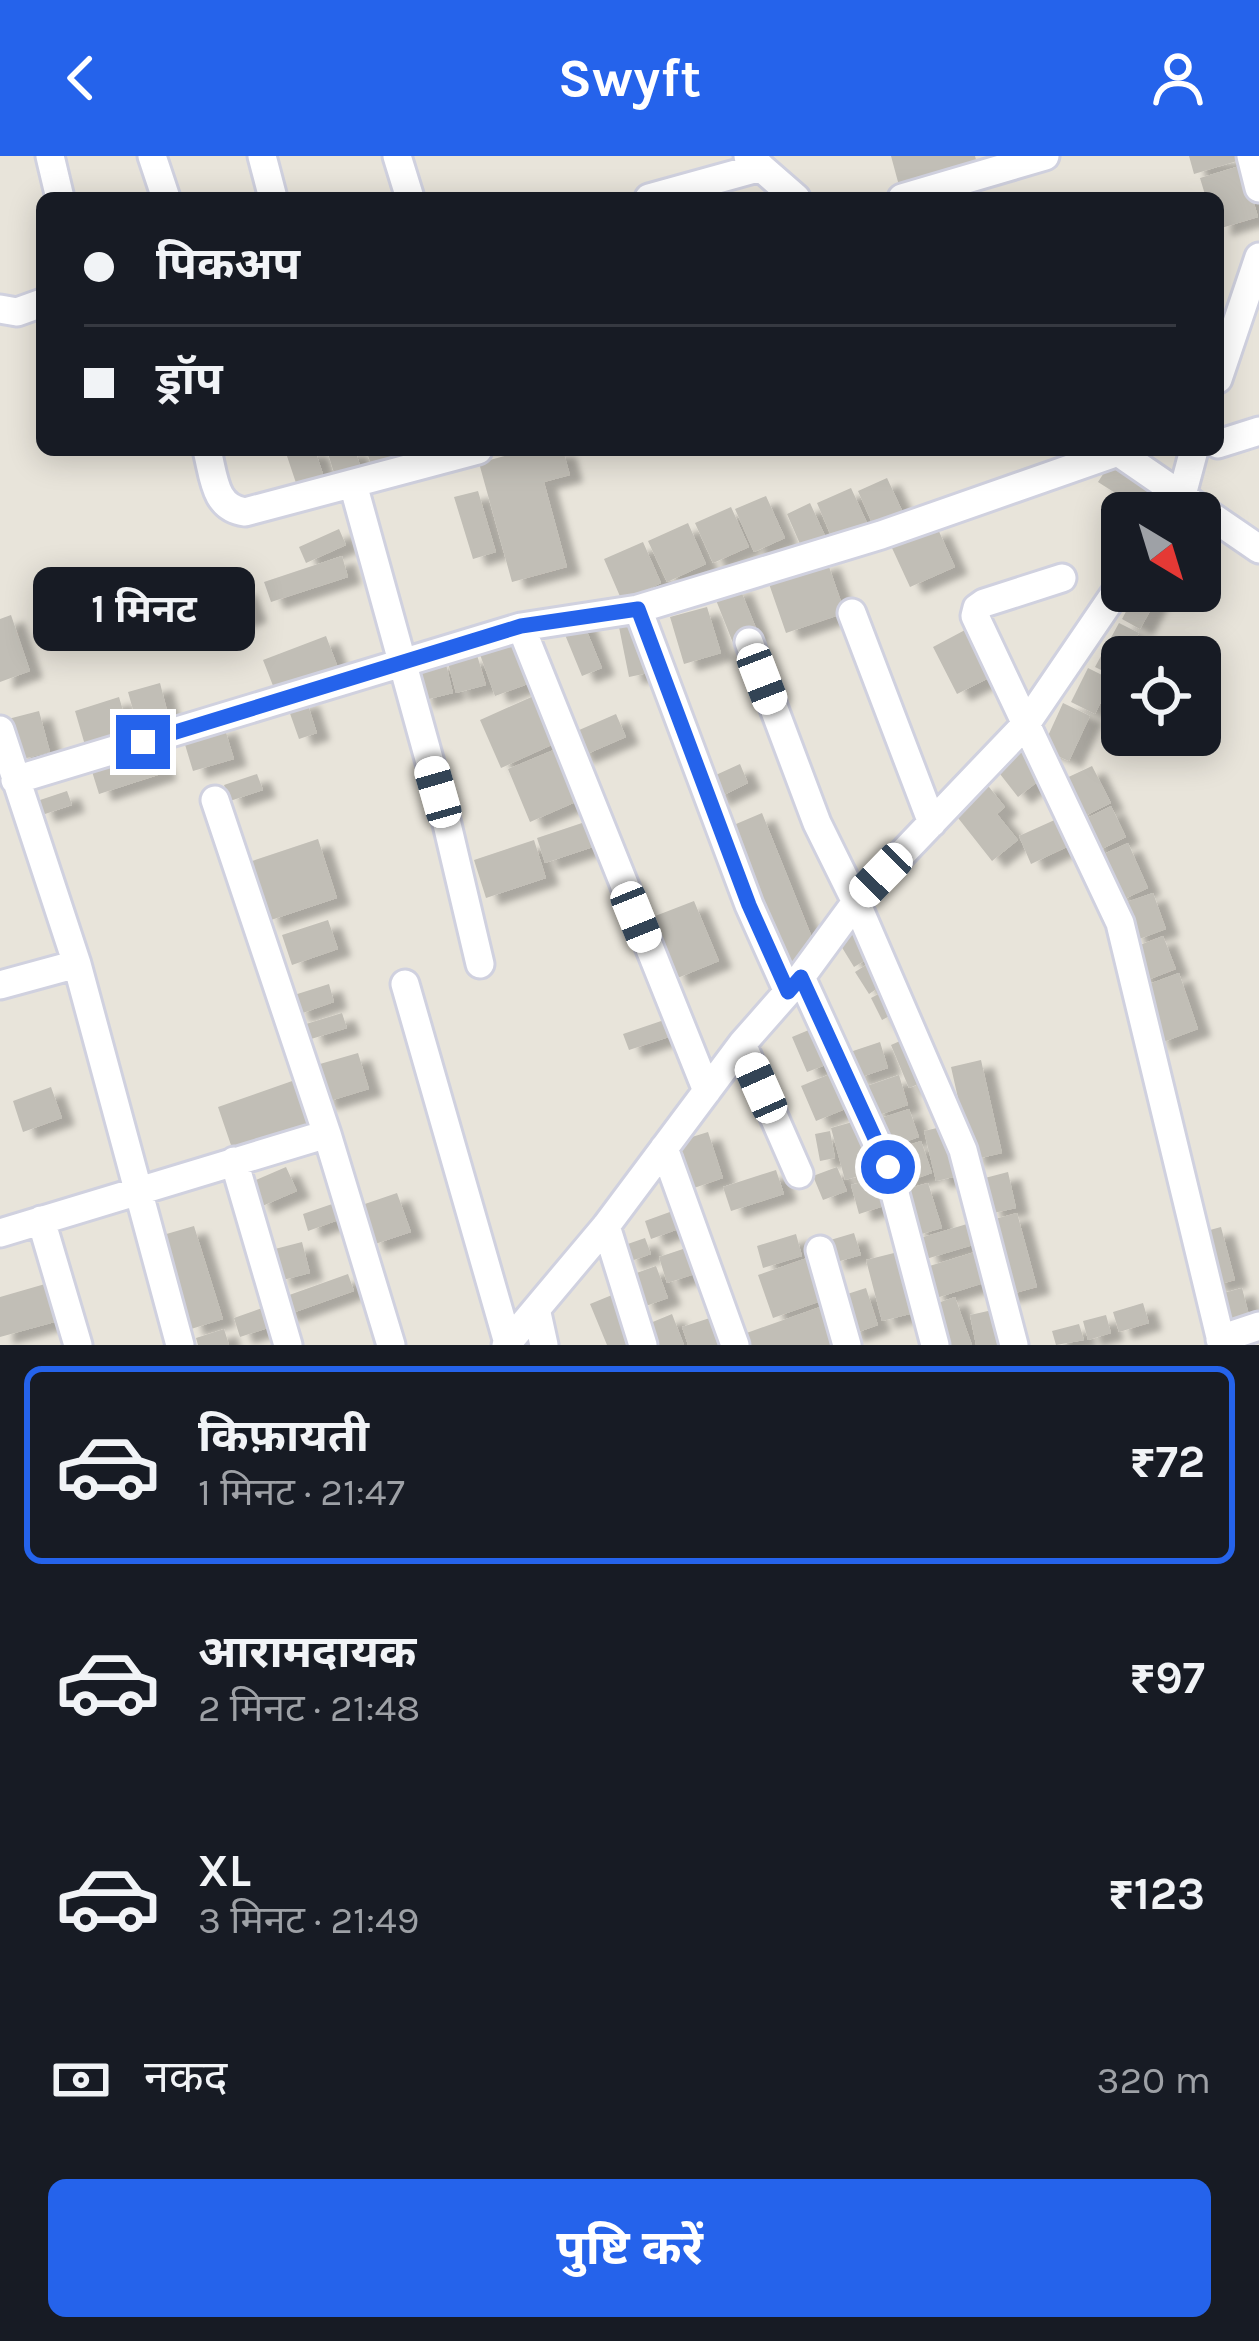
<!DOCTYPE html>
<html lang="hi">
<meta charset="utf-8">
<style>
body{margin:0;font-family:Karla,"Noto Sans Devanagari",sans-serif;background:#20242c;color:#f1f3f6;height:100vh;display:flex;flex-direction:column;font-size:45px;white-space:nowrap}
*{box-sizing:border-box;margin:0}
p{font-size:39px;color:#9ea1a6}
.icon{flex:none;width:66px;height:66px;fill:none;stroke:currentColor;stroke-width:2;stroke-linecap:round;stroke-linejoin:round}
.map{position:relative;height:1189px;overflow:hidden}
.details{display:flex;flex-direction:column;background:#171b24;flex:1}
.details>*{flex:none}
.hud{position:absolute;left:36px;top:36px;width:1188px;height:264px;border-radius:18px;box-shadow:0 6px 30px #0003;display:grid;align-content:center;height:264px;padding:0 48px;background:#171b24}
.needle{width:78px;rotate:142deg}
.tools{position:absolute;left:1101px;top:336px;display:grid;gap:24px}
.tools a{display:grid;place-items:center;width:120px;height:120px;border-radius:18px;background:#171b24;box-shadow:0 6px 30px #0003;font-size:60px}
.end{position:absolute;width:54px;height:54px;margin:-27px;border:15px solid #2563eb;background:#fff;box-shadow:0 0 0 6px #fff}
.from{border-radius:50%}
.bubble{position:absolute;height:84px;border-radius:18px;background:#171b24;box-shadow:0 6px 30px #0003;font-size:39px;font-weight:700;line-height:84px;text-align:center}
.car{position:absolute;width:36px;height:72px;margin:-36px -18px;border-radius:15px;box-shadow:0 0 9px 3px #0007;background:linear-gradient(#fff 24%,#345 0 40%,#fff 0 76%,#345 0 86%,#fff 0)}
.hud b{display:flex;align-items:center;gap:42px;height:114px;font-size:45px}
.hud b+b{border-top:3px solid #363941}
.hud i{width:30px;height:30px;background:#f1f3f6}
ul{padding:21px 0 0;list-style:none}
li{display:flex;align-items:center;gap:36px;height:198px;margin:0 24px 18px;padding:0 24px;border:6px solid transparent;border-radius:18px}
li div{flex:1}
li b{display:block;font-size:45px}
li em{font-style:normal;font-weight:700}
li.selected{border-color:#2563eb}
li>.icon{width:108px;height:108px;stroke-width:1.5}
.pay{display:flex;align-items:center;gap:30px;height:132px;padding:0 48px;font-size:45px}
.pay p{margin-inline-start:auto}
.primary-button{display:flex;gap:24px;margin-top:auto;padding:24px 48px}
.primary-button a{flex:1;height:138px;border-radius:18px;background:#2563eb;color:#fff;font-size:48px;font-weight:700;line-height:138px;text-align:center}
header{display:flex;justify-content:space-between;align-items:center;height:156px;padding:0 48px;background:#2563eb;color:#fff;font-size:54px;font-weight:700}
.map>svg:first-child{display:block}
</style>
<header><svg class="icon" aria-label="back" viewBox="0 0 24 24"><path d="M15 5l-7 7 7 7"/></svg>Swyft<svg class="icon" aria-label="person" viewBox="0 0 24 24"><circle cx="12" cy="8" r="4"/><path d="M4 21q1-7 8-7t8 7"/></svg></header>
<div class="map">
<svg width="1259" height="1189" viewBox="0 0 1259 1189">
<defs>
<filter id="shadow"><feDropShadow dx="13" dy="7" stdDeviation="3" flood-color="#0004"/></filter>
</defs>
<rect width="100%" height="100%" fill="#e8e4da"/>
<path fill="#c1beb6" filter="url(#shadow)" d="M891 0H975L979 14 901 37Z
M1189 0H1236L1237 5 1194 18Z
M1243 9 1258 61 1218 73V42H1206L1200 22Z
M285 294H315L325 324 298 333Z
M327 294H355L360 309 334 317Z
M366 294H388L391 301 371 308Z
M527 294H563L570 319 544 326 567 411 512 426 479 307Z
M1111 306 1155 334 1142 354 1098 326Z
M887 322 906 363 876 376 858 335Z
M851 332 869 371 834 387 817 347Z
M478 335 496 396 473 403 454 341Z
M766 340 785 382 754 396 735 353Z
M810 347 828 386 804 397 787 358Z
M731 351 749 391 713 407 695 367Z
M688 367 706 408 667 426 648 385Z
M937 371 955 411 910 431 892 392Z
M339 373 346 389 306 407 299 391Z
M643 386 661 427 622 445 604 403Z
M342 400 348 421 271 446 264 426Z
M827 405 845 457 786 477 768 425Z
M739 430 758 477 733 487 714 439Z
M243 431 254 459 213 476 202 447Z
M1137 435 1160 437 1140 473 1122 463Z
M707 451 721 497 684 508 670 461Z
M11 459 30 515 0 526V463Z
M581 461 602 512 582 520 561 469Z
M637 462 648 517 629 521 618 466Z
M1119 467 1139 477 1126 501H1122L1115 521 1095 511Z
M965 474 989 522 957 538 933 491Z
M326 480 340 517 277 540 263 504Z
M512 481 528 528 495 540 478 493Z
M477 499 486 529 456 537 448 507Z
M445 504 453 537 421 545 413 512Z
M1088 512 1112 524 1095 558 1071 546Z
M160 527 170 566 139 575 128 536Z
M536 539 556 587 501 612 480 564Z
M119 541 131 582 87 596 75 555Z
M306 543 317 577 299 583 287 549Z
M1063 547 1090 560 1069 605 1042 593Z
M39 555 50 596 19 604 8 563Z
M616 558 626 581 580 601 570 578Z
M224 570 234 603 193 615 183 582Z
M155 588 164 617 99 638 90 609Z
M1020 588 1045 620 1018 641 993 609Z
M556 593 578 645 530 666 508 613Z
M740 608 748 627 716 643 707 623Z
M1092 610 1111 647 1079 663 1060 625Z
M257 618 263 634 230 645 224 629Z
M985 626 1005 651 997 658 1018 684 992 705 951 653Z
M67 635 72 649 42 659 37 645Z
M1111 650 1126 681 1094 697 1079 666Z
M762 657 813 784 786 815 729 671Z
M1059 662 1071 689 1031 708 1019 680Z
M588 665 596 690 545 707 537 682Z
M318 683 337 742 268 765 249 706Z
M534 684 546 722 486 742 474 704Z
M1128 687 1148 732 1118 746 1097 701Z
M1153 737 1166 773 1134 785 1121 748Z
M694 745 719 805 675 823 650 762Z
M328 764 338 793 292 809 282 779Z
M860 770 877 797 854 811 838 785Z
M1163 780 1176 813 1140 827 1127 794Z
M874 804 888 825 869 838 855 816Z
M1179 817 1198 873 1158 888 1138 832Z
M329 828 334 846 297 859 291 840Z
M888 833 899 855 882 864 871 842Z
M342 857 347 872 311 883 306 868Z
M670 862 675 879 629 894 623 878Z
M816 871 831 907 807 916 792 881Z
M909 881 927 924 909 932 891 889Z
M880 886 888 912 855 923 847 897Z
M358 897 369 933 323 947 313 910Z
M981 904 1002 997 972 1004 951 911Z
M840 914 855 949 816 965 801 930Z
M899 919 908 949 873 961 864 931Z
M295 924 310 968 233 995 218 951Z
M51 931 62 962 23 976 13 945Z
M909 953 919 981 887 992 878 963Z
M863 963 877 1015 845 1024 831 972Z
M950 969 962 1019 936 1025 924 975Z
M830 975 835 1002 820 1005 815 978Z
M708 976 723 1022 694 1032 679 985Z
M921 985 932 1017 900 1028 890 995Z
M286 1011 297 1035 260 1051 249 1027Z
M837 1011 847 1035 823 1044 813 1020Z
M776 1014 784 1038 731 1055 723 1031Z
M1008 1016 1016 1052 989 1058 981 1023Z
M879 1021 887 1049 859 1058 851 1029Z
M928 1027 942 1072 915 1080 902 1034Z
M397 1037 411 1076 372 1089 359 1050Z
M338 1046 344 1062 308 1075 303 1058Z
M678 1053 684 1071 651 1083 645 1065Z
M1017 1057 1037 1131 1004 1140 984 1066Z
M967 1068 973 1089 926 1103 920 1082Z
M194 1070 223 1163 191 1173 163 1079Z
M1221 1071 1235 1124 1213 1130 1199 1077Z
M854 1077 861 1099 833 1107 827 1085Z
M796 1078 802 1100 763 1112 757 1090Z
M645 1082 651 1098 628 1106 622 1090Z
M302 1086 310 1117 279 1125 271 1094Z
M692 1090 701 1116 667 1127 659 1101Z
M978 1095 987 1126 933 1143 923 1112Z
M898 1096 914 1157 882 1165 866 1104Z
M807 1102 821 1145 773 1162 758 1119Z
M656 1110 668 1142 643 1151 631 1119Z
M348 1118 354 1135 284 1160 278 1143Z
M52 1126 62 1164 0 1181V1141Z
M866 1132 878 1169 850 1179 838 1141Z
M1242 1132 1250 1163 1224 1170 1216 1139Z
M612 1139 632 1189H607L590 1148Z
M955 1141 972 1189H942L929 1150Z
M1143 1147 1149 1167 1119 1176 1113 1156Z
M265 1151 271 1171 240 1181 234 1162Z
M820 1151 834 1189H744L741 1179Z
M997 1153 1004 1189H976L970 1159Z
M672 1158 684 1189H651L643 1170Z
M1106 1159 1111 1177 1088 1184 1083 1165Z
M716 1160 725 1189H688L682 1171Z
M1079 1168 1084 1184 1056 1189 1052 1175Z
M224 1173 229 1189H198L196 1182Z"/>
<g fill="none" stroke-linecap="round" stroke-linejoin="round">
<defs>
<path id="minor" d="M50 0 60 42
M152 0 166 42
M262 0 273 42
M397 0 410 42
M748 0 796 42
M1251 0 1259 32
M649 42 761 11
M902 42 1045 0
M0 153 17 156 42 147
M1218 223 1259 101
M1218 288 1259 275
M207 294C214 321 214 352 245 356L478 294
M1115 294 1259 393
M353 328 447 668 480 808
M1170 357 1182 339 1194 294
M1062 422 984 447 977 452 975 460 1120 767 1222 1189
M852 457 932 667
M521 471 707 935
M749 486 817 667 856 746 963 994 1014 1189
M0 574 77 808 180 1189
M15 624 521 471 638 453
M215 644 327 978 391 1189
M801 821 888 1011 935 1189
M405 828 508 1187
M0 829 77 808
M788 836 749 749 638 453 881 379 1118 296
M742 888 799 1018
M664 992 735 1189
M234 1005 288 1189
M41 1064 78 1189
M606 1070 643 1189
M0 1077 327 978
M820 1094 847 1189
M537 1157 544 1189
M1220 1183 1259 1170
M506 1189 606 1070 742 888 801 821 856 746 1026 568 1122 427"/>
</defs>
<use href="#minor" stroke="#d0d1df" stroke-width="33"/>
<use href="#minor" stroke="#fff" stroke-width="27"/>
</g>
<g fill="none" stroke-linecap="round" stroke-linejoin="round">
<path stroke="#2563eb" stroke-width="15" d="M143 586 521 470 638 453 749 749 788 836 801 821 888 1011"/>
</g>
</svg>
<div class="tools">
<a><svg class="needle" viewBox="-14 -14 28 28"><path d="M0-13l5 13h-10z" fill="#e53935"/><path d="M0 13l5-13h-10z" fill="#9ea1a6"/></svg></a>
<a><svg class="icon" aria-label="locate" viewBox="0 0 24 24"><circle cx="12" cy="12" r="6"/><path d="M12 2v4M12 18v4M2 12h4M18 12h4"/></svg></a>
</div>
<i class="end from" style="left:888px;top:1011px"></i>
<i class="end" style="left:143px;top:586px"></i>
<div class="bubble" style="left:33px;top:411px;width:222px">1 मिनट</div>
<i class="car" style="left:762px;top:523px;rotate:159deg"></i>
<i class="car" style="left:438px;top:636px;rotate:344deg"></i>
<i class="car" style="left:881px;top:719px;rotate:224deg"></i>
<i class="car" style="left:636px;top:761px;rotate:158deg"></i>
<i class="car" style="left:761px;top:932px;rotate:336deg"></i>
<div class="hud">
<b><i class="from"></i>पिकअप</b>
<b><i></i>ड्रॉप</b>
</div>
</div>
<section class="details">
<ul>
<li class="selected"><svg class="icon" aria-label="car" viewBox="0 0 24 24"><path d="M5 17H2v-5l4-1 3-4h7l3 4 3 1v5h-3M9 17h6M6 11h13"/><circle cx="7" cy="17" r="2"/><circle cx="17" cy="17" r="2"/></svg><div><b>किफ़ायती</b><p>1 मिनट · 21:47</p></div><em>₹72</em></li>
<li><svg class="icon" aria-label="car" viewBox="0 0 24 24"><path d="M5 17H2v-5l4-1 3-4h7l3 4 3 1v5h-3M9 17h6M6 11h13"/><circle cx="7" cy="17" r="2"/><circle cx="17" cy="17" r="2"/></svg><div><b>आरामदायक</b><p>2 मिनट · 21:48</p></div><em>₹97</em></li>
<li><svg class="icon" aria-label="car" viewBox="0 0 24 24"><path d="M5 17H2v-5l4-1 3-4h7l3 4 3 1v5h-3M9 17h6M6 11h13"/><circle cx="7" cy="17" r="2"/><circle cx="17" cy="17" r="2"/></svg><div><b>XL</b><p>3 मिनट · 21:49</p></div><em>₹123</em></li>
</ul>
<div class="pay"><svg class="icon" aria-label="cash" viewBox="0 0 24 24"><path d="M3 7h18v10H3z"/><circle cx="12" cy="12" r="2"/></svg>नकद<p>320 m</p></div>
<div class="primary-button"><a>पुष्टि करें</a></div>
</section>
